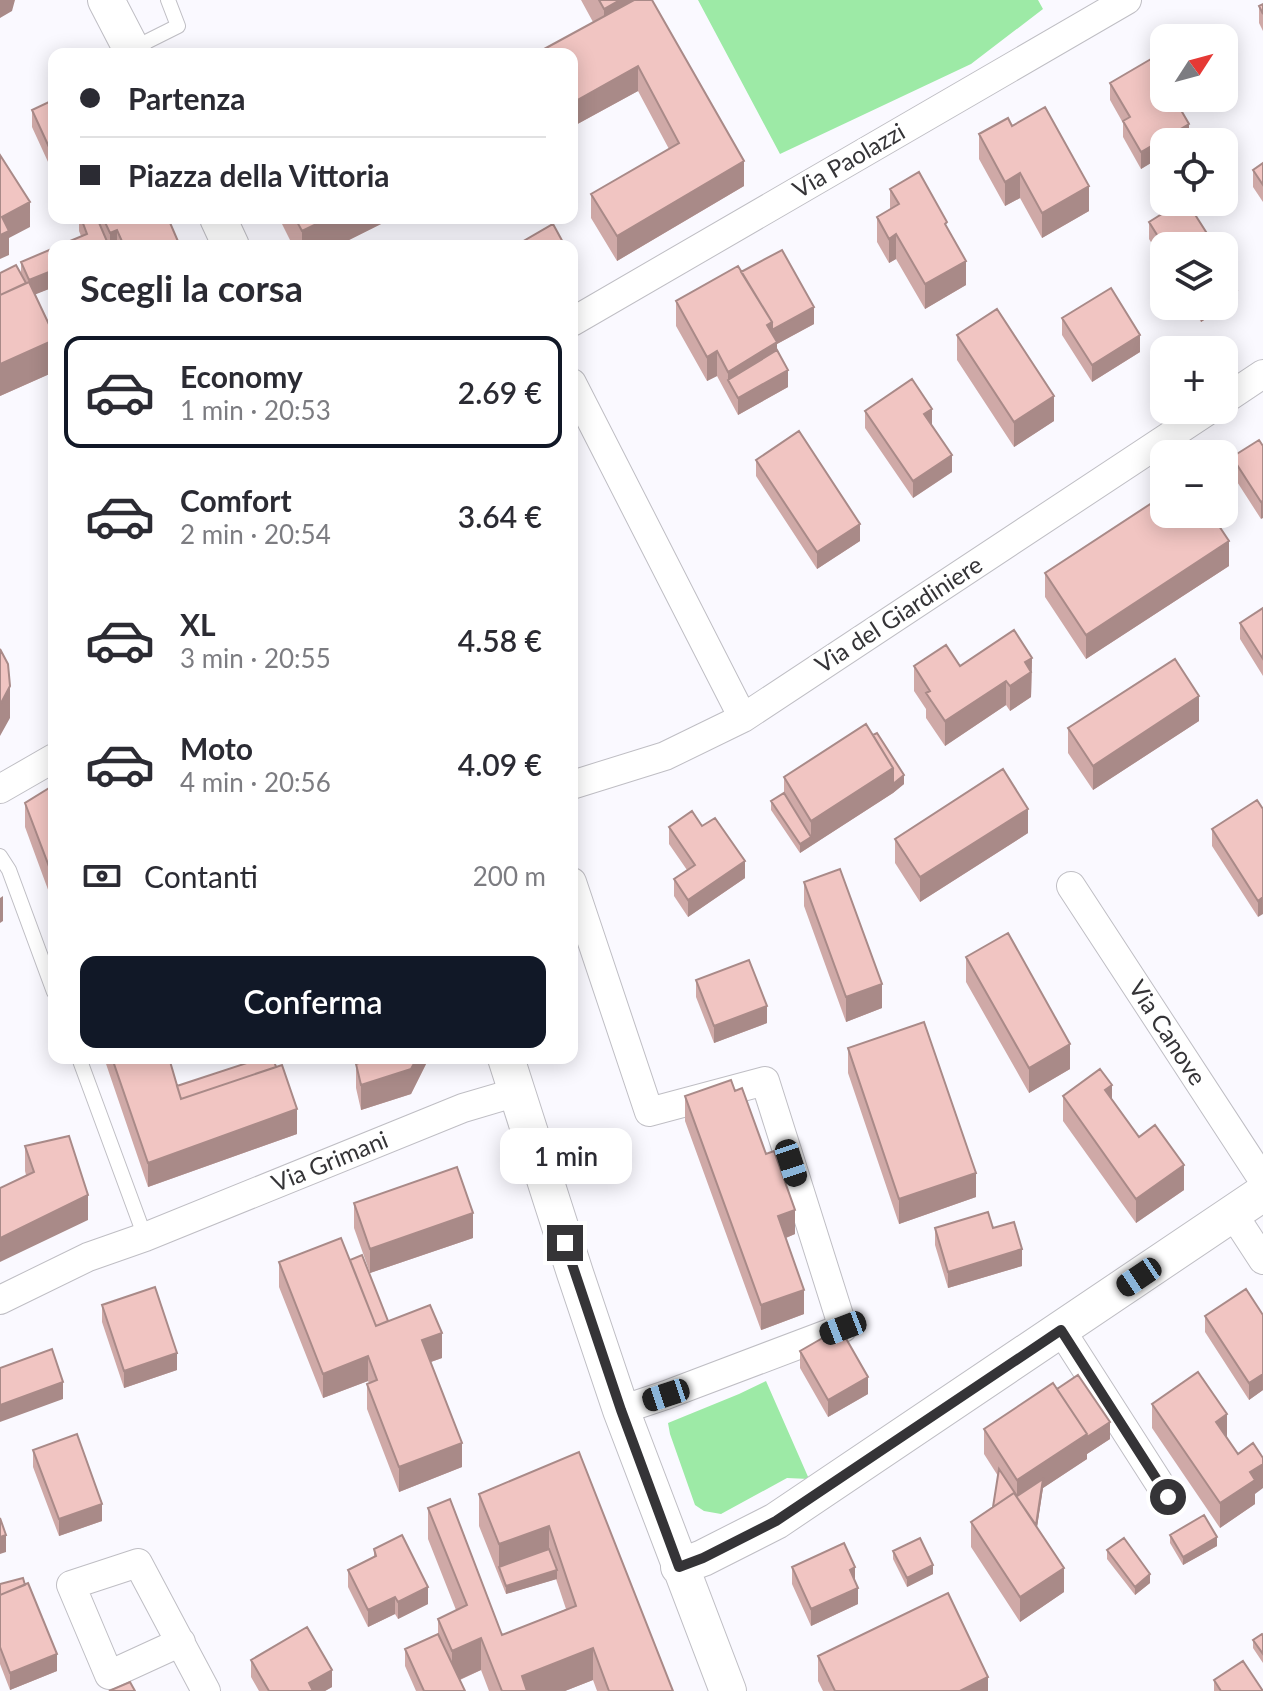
<!DOCTYPE html>
<html lang="it">
<meta charset="utf-8">
<style>
body{margin:0;font-family:Lato,sans-serif;background:#f2f2f3;color:#2b2b33;height:100vh;display:flex;flex-direction:column;font-size:30px;white-space:nowrap}
*{box-sizing:border-box;margin:0}
p{font-size:26px;color:#7c7c81}
.icon{flex:none;width:44px;height:44px;fill:none;stroke:currentColor;stroke-width:2;stroke-linecap:round;stroke-linejoin:round}
.map{position:relative;flex:1;overflow:hidden}
.panel{position:absolute;left:48px;top:240px;width:530px;height:824px;display:flex;flex-direction:column;background:#fff;border-radius:16px;box-shadow:0 4px 20px #0003}
.panel>*{flex:none}
.banner{position:absolute;left:48px;top:48px;width:530px;height:176px;border-radius:16px;box-shadow:0 4px 20px #0003;display:grid;align-content:center;height:176px;padding:0 32px;background:#fff}
.needle{width:52px;rotate:54deg}
.fabs{position:absolute;left:1150px;top:24px;display:grid;gap:16px}
.fabs a{display:grid;place-items:center;width:88px;height:88px;border-radius:16px;background:#fff;box-shadow:0 4px 20px #0003;font-size:40px}
.end{position:absolute;width:36px;height:36px;margin:-18px;border:10px solid #353437;background:#fff;box-shadow:0 0 0 4px #fff}
.from{border-radius:50%}
.bubble{position:absolute;height:56px;border-radius:16px;background:#fff;box-shadow:0 4px 20px #0003;font-size:26px;font-weight:600;line-height:56px;text-align:center}
.car{position:absolute;width:24px;height:48px;margin:-24px -12px;border-radius:10px;box-shadow:0 0 6px 2px #0007;background:linear-gradient(#222 24%,#8ab4d8 0 40%,#222 0 76%,#8ab4d8 0 86%,#222 0)}
.banner b{display:flex;align-items:center;gap:28px;height:76px;font-size:30px}
.banner b+b{border-top:2px solid #e1e1e2}
.banner i{width:20px;height:20px;background:#2b2b33}
ul{padding:0;list-style:none}
li{display:flex;align-items:center;gap:24px;height:112px;margin:0 16px 12px;padding:0 16px;border:4px solid transparent;border-radius:16px}
li div{flex:1}
li b{display:block;font-size:30px}
li em{font-style:normal;font-weight:600}
li.active{border-color:#111827}
li>.icon{width:72px;height:72px;stroke-width:1.5}
h2{padding:0 32px;font-size:36px;line-height:96px}
.pay{display:flex;align-items:center;gap:20px;height:88px;padding:0 32px;font-size:30px}
.pay p{margin-inline-start:auto}
.primary-button{display:flex;gap:16px;margin-top:auto;padding:16px 32px}
.primary-button a{flex:1;height:92px;border-radius:16px;background:#111827;color:#fff;font-size:32px;font-weight:600;line-height:92px;text-align:center}
.map>svg:first-child{display:block}
</style>
<div class="map">
<svg width="1263" height="1691" viewBox="0 0 1263 1691">
<rect width="100%" height="100%" fill="#faf9ff"/>
<path fill="#9deaa6" d="M698 0H1038L1043 9 971 64 780 154Z
M766 1381 809 1479 787 1478 721 1514 704 1511 695 1505 670 1434 668 1423 739 1394Z"/>
<g fill="none" stroke-linecap="round" stroke-linejoin="round">
<defs>
<path id="service" d="M132 49 178 26 168 0
M0 856 9 870 54 992
M79 1058 145 1237"/>
<path id="minor" d="M572 322 1127 0
M572 383 743 718
M1224 400 1263 374
M572 785 665 756 743 718 1209 410
M0 789 54 758
M572 882 649 1112 765 1081 843 1328 666 1395 621 1410
M1071 886 1263 1180
M1233 1214 1263 1260
M0 1300 88 1257 145 1237 463 1108 517 1092
M1061 1330 1168 1497
M181 1642 109 1675 71 1585 138 1563 206 1691"/>
<path id="tertiary" d="M106 0 134 54
M218 218 231 246
M506 1058 575 1273 621 1410 728 1691
M679 1567 703 1558 776 1521 1263 1193"/>
</defs>
<use href="#service" stroke="#bfbec4" stroke-width="16"/>
<use href="#minor" stroke="#bfbec4" stroke-width="30"/>
<use href="#tertiary" stroke="#bfbec4" stroke-width="38"/>
<use href="#service" stroke="#fff" stroke-width="14"/>
<use href="#minor" stroke="#fff" stroke-width="28"/>
<use href="#tertiary" stroke="#fff" stroke-width="36"/>
</g>
<path fill="#cfa9a7" d="M581 0H652L744 186 617 261 591 218V194L669 149 638 91 572 127V54L593 22Z
M1263 4V31L1259 23V6Z
M1110 83 1189 140 1164 142V155L1141 169 1123 137V123L1110 100Z
M54 85V175L32 127V110L51 101V86Z
M1012 126 1089 211 1042 238 1020 198 1005 206 979 159V134Z
M1263 163V202L1253 187V170Z
M890 189 947 229 966 285 925 309 896 259 889 263 877 242V217L890 210Z
M79 218H168L180 246H58L81 236 79 231Z
M281 218H391V219L337 246H293L281 222Z
M1149 222 1164 246V280L1163 261 1149 239Z
M54 248V287L35 294 54 335V372L0 396 21 275V262Z
M741 272 814 324 777 344V350L788 387 738 415 717 376 707 381 676 326V301Z
M1237 299 1201 322 1191 306H1224Z
M1062 318 1140 352 1092 382 1062 335Z
M957 335 1054 421 1014 447 957 360Z
M865 411 932 426 952 472 913 498 865 428Z
M1263 446 1261 519 1232 474V457Z
M756 460 860 541 817 569 756 476Z
M1229 566 1086 659 1045 597V573Z
M1263 608V676L1240 639V623Z
M1032 658 1031 697 1010 711 1006 705 945 746 926 718V709L914 691V666H960Z
M1199 721 1093 790 1068 753V728Z
M784 777 904 784 893 793 800 853 771 810V801L784 793Z
M54 785V906L25 827V803Z
M1263 809 1258 917 1212 846V829Z
M702 826 745 878 688 917 674 896V879L687 870 669 844V827Z
M1028 833 920 902 895 863V839Z
M804 882 882 1008 846 1022 804 906Z
M966 957 1070 1069 1029 1093 966 982Z
M696 980 767 1023 714 1043 696 997Z
M848 1048 976 1197 899 1224 848 1073Z
M104 1058H170H169L177 1086 297 1134 148 1187Z
M367 1058H429L411 1094 361 1110 356 1088V1064L368 1060Z
M735 1091 795 1234 786 1238 804 1314 761 1330 685 1121V1096Z
M1063 1096 1112 1099 1139 1137 1184 1190 1136 1223 1063 1121Z
M25 1146 88 1220 26 1175 25 1171Z
M354 1203 473 1238 370 1273 354 1228Z
M935 1228H993L1022 1266 948 1288 935 1245Z
M350 1260 388 1321 442 1358 431 1362 462 1467 399 1492 367 1409V1384L369 1383 368 1381 323 1398 279 1287V1262Z
M102 1305 177 1370 124 1388 102 1322Z
M1263 1315V1390L1249 1400 1205 1332V1316Z
M800 1351 868 1394 828 1417 800 1368Z
M1057 1389 1110 1439 1087 1454V1459L1043 1488 1037 1527 1064 1592 1020 1622 971 1547V1522L993 1507 998 1476 984 1454V1429Z
M1152 1404 1227 1439 1255 1494V1504L1220 1528 1152 1428Z
M33 1450 102 1521 59 1536 33 1467Z
M579 1452 673 1691H597L593 1680 565 1691H489L481 1670 460 1680 465 1691H416L405 1666V1649L438 1634V1619L456 1610 428 1539V1508L502 1635 566 1609 556 1579 506 1594 479 1526V1494Z
M1170 1535 1217 1546 1183 1565 1170 1543Z
M374 1549 428 1604 398 1619 395 1614 368 1627 348 1587V1570L374 1557Z
M1107 1550 1150 1583 1135 1595 1107 1559Z
M893 1551 933 1574 907 1587 893 1559Z
M792 1567 855 1581 858 1604 811 1626 792 1584Z
M0 1584 57 1671 10 1690 0 1664Z
M1263 1635V1663L1253 1648V1640Z
M818 1656 988 1691H823L818 1681Z
M251 1660 332 1687 325 1691H259L251 1677Z
M1214 1680 1263 1691H1214Z"/>
<path fill="#a98a88" d="M0 0H15L12 11 0 18Z
M620 0H647L604 41V9Z
M638 66V91L572 127V103Z
M1189 124V140L1186 142H1164V155L1141 169V152Z
M744 161V186L617 261V236Z
M1020 173V198L1005 206V182Z
M1089 186V211L1042 238V213Z
M30 202V227L9 238V255L0 259V235L2 217Z
M329 218H391V219L337 246H302V231Z
M117 230V246H110V233Z
M896 234V259L889 263V239Z
M573 260V285H572V261Z
M966 261V285L925 309V284Z
M54 270V287L29 297V280Z
M1237 290V299L1201 322V313L1212 306H1224V299Z
M814 307V324L777 344V367L728 380V372L767 325Z
M1140 335V352L1092 382V365Z
M54 340V372L0 396V364Z
M717 351V376L707 381V357Z
M788 370V387L738 415V398Z
M1054 396V421L1014 447V422Z
M932 409V426L924 414Z
M952 455V472L913 498V481Z
M1263 501V518L1261 519V502Z
M860 524V541L817 569V552Z
M1229 541V566L1086 659V635Z
M1032 658 1031 697 1010 711V686L1025 662Z
M1006 681V705L945 746V721Z
M10 686V718L0 736V705Z
M1199 696V721L1093 790V766Z
M893 768 904 775V784L893 793 800 853V844L811 837V821Z
M1028 809V833L920 902V877Z
M745 861V878L688 917V900Z
M54 867V889L50 877V869Z
M3 896V921L0 923V898Z
M1263 897V914L1258 917V901Z
M882 984V1008L846 1022V997Z
M767 1006V1023L714 1043V1026Z
M1070 1044V1069L1029 1093V1068Z
M417 1058H429L411 1094 361 1110V1085Z
M1112 1085V1110L1105 1090Z
M297 1109V1134L148 1187V1163Z
M1184 1165V1190L1136 1223V1199Z
M976 1173V1197L899 1224V1199Z
M88 1195V1220L0 1262V1238Z
M795 1210V1234L778 1241V1216Z
M473 1213V1238L370 1273V1249Z
M1022 1249V1266L948 1288V1272Z
M804 1290V1314L761 1330V1305Z
M442 1333V1358L422 1365V1340Z
M177 1353V1370L124 1388V1371Z
M368 1356V1381L323 1398V1374Z
M1263 1374V1390L1249 1400V1383Z
M868 1377V1394L828 1417V1400Z
M63 1382V1399L0 1422V1405Z
M1227 1414V1439L1216 1422Z
M1110 1422V1439L1087 1454V1459L1043 1488 1034 1547 1017 1505V1480L1087 1434Z
M462 1443V1467L399 1492V1467Z
M1263 1464V1488L1255 1494V1504L1220 1528V1503L1250 1472Z
M102 1504V1521L59 1536V1519Z
M549 1526V1558L499 1567V1544Z
M6 1535V1552L0 1554V1537Z
M1217 1537V1546L1183 1565V1557Z
M933 1565V1574L907 1587V1578Z
M855 1567V1584L850 1570Z
M1064 1568V1592L1020 1622V1597Z
M557 1570V1579L506 1594V1586Z
M1150 1574V1583L1135 1595V1587Z
M428 1587V1604L398 1619V1602Z
M858 1588V1604L811 1626V1609Z
M395 1597V1614L368 1627V1610Z
M481 1638V1670L452 1683V1651Z
M593 1648V1680L565 1691H522V1676Z
M57 1654V1671L10 1690V1673Z
M332 1670V1687L325 1691H309V1683Z
M988 1677V1691H960Z"/>
<path fill="#f1c5c2" stroke="#a98a88" stroke-width="2" d="M599 0H620L604 9Z
M634 0H652L744 161 617 236 591 194 679 143 638 66 572 103V54H535Z
M1263 4V14L1259 6Z
M1151 59 1164 81V98H1174L1189 124 1141 152 1123 121 1130 117 1110 83Z
M51 101 54 106V158L32 110Z
M1045 107 1089 186 1042 213 1020 173 1005 182 979 134 1008 118 1012 126Z
M0 155 30 202 2 217 9 231 0 235Z
M1263 163V185L1253 170Z
M919 172 947 222 945 224 966 261 925 284 896 234 889 239 877 217 899 204 890 189Z
M1181 202H1187L1215 246H1164L1149 222Z
M81 218H97L109 246H58L87 234Z
M103 218H168L180 246H124L117 230 110 233Z
M295 218H329L302 231Z
M553 224 565 246H515Z
M54 248V270L29 280 21 262Z
M782 250 814 307 772 330V322L741 272Z
M16 265 26 283 0 295V273Z
M738 266 772 322 767 325 777 342 728 372 717 351 707 357 676 301Z
M1224 269 1237 290 1224 299Z
M29 282 54 335V340L0 364V295Z
M1111 288 1140 335 1092 365 1062 318Z
M1196 306H1212L1201 313Z
M997 309 1054 396 1014 422 957 335Z
M777 350 788 370 738 398 728 380Z
M912 379 932 409 924 414 952 455 913 481 865 411Z
M799 431 860 524 817 552 756 460Z
M1259 440 1263 446V501L1261 502 1232 457Z
M1164 495V514H1211L1229 541 1086 635 1045 573Z
M1263 608V659L1240 623Z
M1014 630 1032 658 1025 662 1031 672 1010 686 1006 681 945 721 926 693 930 691 914 666 946 645 960 666Z
M0 649 8 664 10 686 0 705Z
M1175 659 1199 696 1093 766 1068 728Z
M866 724 893 768 811 821 784 777Z
M877 733 904 775 893 784V768L873 735Z
M1003 769 1028 809 920 877 895 839Z
M54 785V867L50 869 25 803Z
M784 793 811 837 800 844 771 801Z
M1257 800 1263 809V897L1258 901 1212 829Z
M692 811 702 826 715 818 745 861 688 900 674 879 695 865 669 827Z
M840 869 882 984 846 997 804 882Z
M54 875V889L50 877Z
M1008 933 1070 1044 1029 1068 966 957Z
M749 960 767 1006 714 1026 696 980Z
M924 1022 976 1173 899 1199 848 1048Z
M112 1058H169L181 1099 282 1065 297 1109 148 1163Z
M262 1058H273L276 1067 181 1099 177 1086Z
M372 1058H417L411 1069 361 1085 356 1064Z
M1100 1069 1112 1085 1105 1090 1139 1137 1155 1125 1184 1165 1136 1199 1063 1096Z
M731 1080 735 1091 742 1088 766 1154 774 1151 795 1210 778 1216 804 1290 761 1305 685 1096Z
M69 1136 88 1195 0 1238V1188L34 1172 25 1146Z
M457 1167 473 1213 370 1249 354 1203Z
M988 1212 993 1228 1014 1222 1022 1249 948 1272 935 1228Z
M341 1238 376 1326 430 1305 442 1333 422 1340 462 1443 399 1467 367 1384 377 1380 368 1356 323 1374 279 1262Z
M362 1255 388 1321 376 1326 350 1260Z
M155 1287 177 1353 124 1371 102 1305Z
M1246 1289 1263 1315V1374L1249 1383 1205 1316Z
M840 1328 868 1377 828 1400 800 1351Z
M52 1349 63 1382 0 1405V1368Z
M1198 1372 1227 1414 1216 1422 1238 1454 1253 1443 1263 1458V1464L1250 1472 1255 1480 1220 1503 1152 1404Z
M1078 1375 1110 1422 1087 1437V1434L1057 1389Z
M1053 1383 1087 1434 1017 1480 984 1429Z
M77 1434 102 1504 59 1519 33 1450Z
M579 1452 673 1691H609L593 1648 522 1676 527 1691H502L481 1638 452 1651 438 1619 467 1605 428 1508 450 1499 502 1635 576 1606 549 1526 499 1544 479 1494Z
M999 1469 1017 1496 1043 1479 1036 1525 1014 1493 993 1507Z
M1014 1493 1064 1568 1020 1597 971 1522Z
M1204 1515 1217 1537 1183 1557 1170 1535Z
M0 1518 6 1535 0 1537Z
M402 1535 428 1587 398 1602 395 1597 368 1610 348 1570 376 1556 374 1549Z
M920 1538 933 1565 907 1578 893 1551Z
M1124 1538 1150 1574 1135 1587 1107 1550Z
M844 1543 855 1567 850 1570 858 1588 811 1609 792 1567Z
M549 1549 557 1570 506 1586 499 1567Z
M23 1578 25 1585 0 1595V1584Z
M28 1583 57 1654 10 1673 0 1647V1595Z
M948 1593 988 1677 960 1691H835L818 1656Z
M307 1627 332 1670 309 1683 313 1691H269L251 1660Z
M438 1634 465 1691H424L405 1649Z
M1262 1634 1263 1635V1654L1253 1640Z
M1243 1661 1263 1691H1221L1214 1680Z
M130 1682 135 1691H109Z"/>
<g fill="none" stroke-linecap="round" stroke-linejoin="round">
<path stroke="#353437" stroke-width="10" d="M565 1243 621 1410 679 1567 703 1558 776 1521 1061 1330 1168 1497"/>
</g>
<g text-anchor="middle" stroke-width="8" stroke-linejoin="round" paint-order="stroke">
<g font-size="24" fill="#353437" stroke="#fff">
<text transform="translate(849 161) rotate(-30)" y="8">Via Paolazzi</text>
<text transform="translate(899 615) rotate(-33)" y="8">Via del Giardiniere</text>
<text transform="translate(1167 1033) rotate(57)" y="8">Via Canove</text>
<text transform="translate(330 1162) rotate(-22)" y="8">Via Grimani</text>
</g>
</g>
</svg>
<div class="fabs">
<a><svg class="needle" viewBox="-14 -14 28 28"><path d="M0-13l5 13h-10z" fill="#e53935"/><path d="M0 13l5-13h-10z" fill="#7c7c81"/></svg></a>
<a><svg class="icon" aria-label="locate" viewBox="0 0 24 24"><circle cx="12" cy="12" r="6"/><path d="M12 2v4M12 18v4M2 12h4M18 12h4"/></svg></a>
<a><svg class="icon" aria-label="layers" viewBox="0 0 24 24"><path d="M12 4l9 5-9 5-9-5zM3 14l9 5 9-5"/></svg></a>
<a>+</a>
<a>−</a>
</div>
<i class="end from" style="left:1168px;top:1497px"></i>
<i class="end" style="left:565px;top:1243px"></i>
<div class="bubble" style="left:500px;top:1128px;width:132px">1 min</div>
<i class="car" style="left:791px;top:1163px;rotate:162deg"></i>
<i class="car" style="left:1139px;top:1277px;rotate:236deg"></i>
<i class="car" style="left:843px;top:1328px;rotate:249deg"></i>
<i class="car" style="left:666px;top:1395px;rotate:252deg"></i>
<div class="banner">
<b><i class="from"></i>Partenza</b>
<b><i></i>Piazza della Vittoria</b>
</div>
<section class="panel">
<h2>Scegli la corsa</h2>
<ul>
<li class="active"><svg class="icon" aria-label="car" viewBox="0 0 24 24"><path d="M5 17H2v-5l4-1 3-4h7l3 4 3 1v5h-3M9 17h6M6 11h13"/><circle cx="7" cy="17" r="2"/><circle cx="17" cy="17" r="2"/></svg><div><b>Economy</b><p>1 min · 20:53</p></div><em>2.69 €</em></li>
<li><svg class="icon" aria-label="car" viewBox="0 0 24 24"><path d="M5 17H2v-5l4-1 3-4h7l3 4 3 1v5h-3M9 17h6M6 11h13"/><circle cx="7" cy="17" r="2"/><circle cx="17" cy="17" r="2"/></svg><div><b>Comfort</b><p>2 min · 20:54</p></div><em>3.64 €</em></li>
<li><svg class="icon" aria-label="car" viewBox="0 0 24 24"><path d="M5 17H2v-5l4-1 3-4h7l3 4 3 1v5h-3M9 17h6M6 11h13"/><circle cx="7" cy="17" r="2"/><circle cx="17" cy="17" r="2"/></svg><div><b>XL</b><p>3 min · 20:55</p></div><em>4.58 €</em></li>
<li><svg class="icon" aria-label="car" viewBox="0 0 24 24"><path d="M5 17H2v-5l4-1 3-4h7l3 4 3 1v5h-3M9 17h6M6 11h13"/><circle cx="7" cy="17" r="2"/><circle cx="17" cy="17" r="2"/></svg><div><b>Moto</b><p>4 min · 20:56</p></div><em>4.09 €</em></li>
</ul>
<div class="pay"><svg class="icon" aria-label="cash" viewBox="0 0 24 24"><path d="M3 7h18v10H3z"/><circle cx="12" cy="12" r="2"/></svg>Contanti<p>200 m</p></div>
<div class="primary-button"><a>Conferma</a></div>
</section>
</div>
